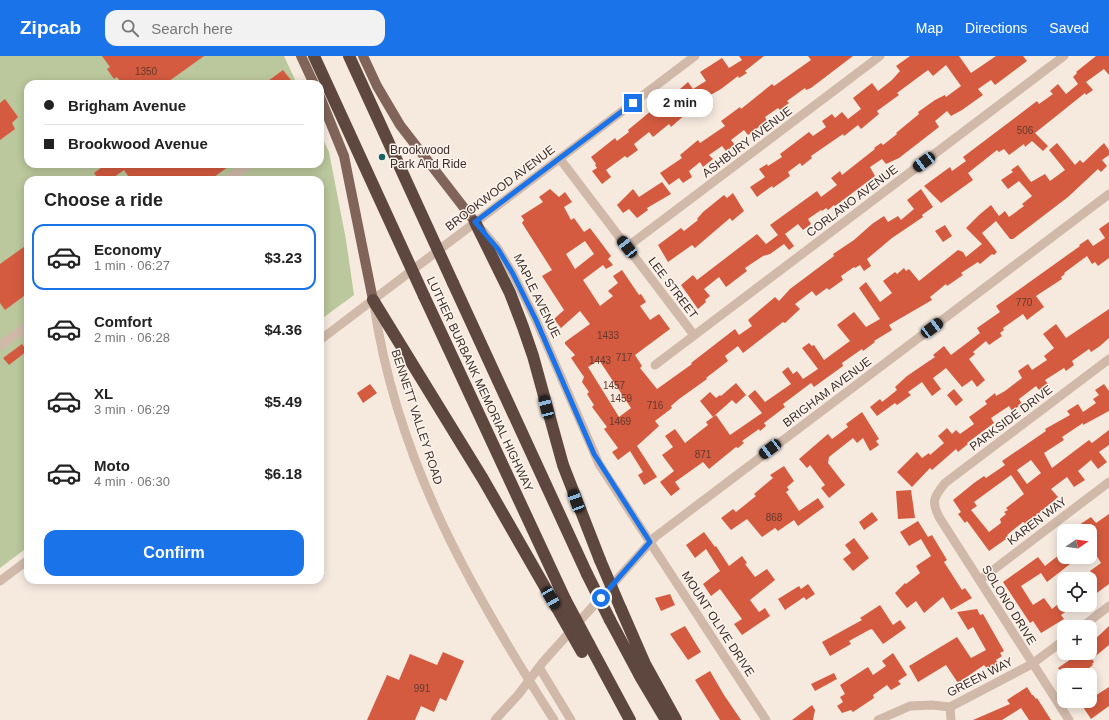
<!DOCTYPE html>
<meta charset="utf-8">
<style>
body{margin:0;font-family:Helvetica,sans-serif;background:#f2f2f2;color:#222;height:100vh;display:flex;flex-direction:column;font-size:15px;white-space:nowrap}
*{box-sizing:border-box;margin:0}
p{font-size:13px;color:#767676}
.icon{flex:none;width:22px;height:22px;fill:none;stroke:currentColor;stroke-width:2;stroke-linecap:round;stroke-linejoin:round}
.map{position:relative;flex:1;overflow:hidden}
.details{position:absolute;left:24px;top:120px;width:300px;height:408px;display:flex;flex-direction:column;background:#fff;border-radius:12px;box-shadow:0 2px 10px #0003}
.details>*{flex:none}
.banner{position:absolute;left:24px;top:24px;width:300px;height:88px;border-radius:12px;box-shadow:0 2px 10px #0003;display:grid;align-content:center;height:88px;padding:0 20px;background:#fff}
.needle{width:26px;rotate:77deg}
.buttons{position:absolute;left:1057px;top:468px;display:grid;gap:8px}
.buttons a{display:grid;place-items:center;width:40px;height:40px;border-radius:8px;background:#fff;box-shadow:0 2px 10px #0003;font-size:20px}
.end{position:absolute;width:18px;height:18px;margin:-9px;border:5px solid #1a73e8;background:#fff;box-shadow:0 0 0 2px #fff}
.from{border-radius:50%}
.bubble{position:absolute;height:28px;border-radius:12px;background:#fff;box-shadow:0 2px 10px #0003;font-size:13px;font-weight:700;line-height:28px;text-align:center}
.car{position:absolute;width:12px;height:24px;margin:-12px -6px;border-radius:5px;box-shadow:0 0 3px 1px #0007;background:linear-gradient(#222 24%,#8ab4d8 0 40%,#222 0 76%,#8ab4d8 0 86%,#222 0)}
.banner b{display:flex;align-items:center;gap:14px;height:38px;font-size:15px}
.banner b+b{border-top:1px solid #e0e0e0}
.banner i{width:10px;height:10px;background:#222}
ul{padding:0;list-style:none}
li{display:flex;align-items:center;gap:12px;height:66px;margin:0 8px 6px;padding:0 12px;border:2px solid transparent;border-radius:12px}
li div{flex:1}
li b{display:block;font-size:15px}
li em{font-style:normal;font-weight:700}
li.on{border-color:#1a73e8}
li>.icon{width:36px;height:36px;stroke-width:1.5}
h2{padding:0 20px;font-size:18px;line-height:48px}
.button{display:flex;gap:8px;margin-top:auto;padding:8px 20px}
.button a{flex:1;height:46px;border-radius:12px;background:#1a73e8;color:#fff;font-size:16px;font-weight:700;line-height:46px;text-align:center}
header{display:flex;align-items:center;gap:24px;box-sizing:border-box;height:56px;padding:0 20px;background:#1a73e8;color:#fff}
header strong{font-size:19px}
nav{display:flex;gap:22px;margin-inline-start:auto;font-size:14px}
.search{width:280px;height:36px;background:#f2f2f2;display:flex;align-items:center;gap:10px;box-sizing:border-box;padding:0 14px;border-radius:12px;color:#767676;font-size:15px}
.map>svg:first-child{display:block}
</style>
<header>
<strong>Zipcab</strong>
<div class="search"><svg class="icon" aria-label="search" viewBox="0 0 24 24"><circle cx="10" cy="10" r="6"/><path d="M15 15l6 6"/></svg>Search here</div>
<nav><a>Map</a><a>Directions</a><a>Saved</a></nav>
</header>
<div class="map">
<svg width="1109" height="664" viewBox="0 0 1109 664">
<rect width="100%" height="100%" fill="#f6eadf"/>
<path fill="#bbc79c" d="M0 0H284L297 28H28V108H320V77L329 96 346 184 354 239 320 264V124H28V491L0 512Z"/>
<path fill="#d45b3f" fill-rule="evenodd" d="M102 0H204L165 28H122L117 21 114 23 107 13 110 11Z
M739 0H764L745 15 747 17 739 22 738 20 721 33 702 44 671 71 669 68 653 81 649 76 634 88 638 94 627 102 625 100 606 114 611 121 602 128 592 115 597 112 595 109 596 108 591 101 615 82 617 85 629 76 628 74 657 50 660 54 670 48 671 50 685 40 680 33 688 26 693 33 706 25 700 16 722 2 729 12 742 4Z
M808 0H853L811 32 806 34 805 32 787 45 789 47 780 54 778 52 765 61 767 65 748 79 744 74 731 84 735 89 726 95 722 90 709 99 713 103 703 111 700 106 689 115 692 121 683 127 679 122 669 129 660 117 682 102 680 99 698 84 700 87 725 70 721 65 740 51 741 53 772 28 774 30 811 4Z
M910 0H959L971 17 996 0H1023L1027 5 995 29 991 24 978 33 983 39 962 54 951 60 947 55 935 65 939 71 899 102 886 108 882 103 870 111 875 120 835 150 834 149 828 154 826 152 822 155 821 154 808 163 811 168 803 174 798 168 785 178 794 190 789 194 784 188 770 198 763 200 745 212 747 215 726 231 719 221 704 233 710 240 705 244 706 246 698 253 681 229 693 219 697 224 757 178 766 188 778 179 770 169 817 135 821 141 837 129 831 122 840 115 842 119 875 93 874 92 881 87 883 89 897 78 896 77 919 58 918 56 935 44 945 39 946 41 961 30 946 9 933 20 928 14 897 37 899 39 877 55 879 58 861 73 858 69 844 80 843 78 811 100 812 102 802 110 800 107 788 116 790 120 773 132 772 130 757 141 750 131 765 121 759 113 767 108 768 110 782 101 780 98 809 76 813 80 826 71 822 65 832 58 835 62 842 56 848 63 861 53 853 42 872 27 878 35 892 24 900 15 896 10Z
M1096 0H1109V19L1104 13 1086 26 1093 34 1086 39 1085 37 1035 77 1048 90 1043 95 1032 85 1025 91 1024 88 1009 99 1004 93 999 96 997 94 968 117 973 124 941 147 924 130 950 111 952 115 966 105 963 101 1037 45 1039 48 1053 38 1050 35 1058 28 1066 38 1078 28 1073 21 1077 17 1076 16Z
M283 14 294 28H264Z
M5 43 18 61 12 67 15 73 0 84V47Z
M1057 87 1075 109 1080 104 1083 107 1104 87 1109 94V99L1102 104 1107 110 1101 116 1098 113 1068 141 1013 183H1010L996 165 982 177 997 196 994 199 992 198 980 208 978 206 961 217 963 219 947 230 946 228 930 241 932 244 889 269 892 274 874 285 875 286 863 295 862 293 842 307 843 310 814 331 811 327 783 348 785 351 764 367 766 370 760 375 759 373 742 385 744 387 738 392 736 391 709 413 703 406 675 426 680 433 671 440 660 426 674 415 662 399 673 391 665 380 675 373 685 387 708 369 706 366 716 359 730 379 762 357 748 340 755 334 765 346 791 328 782 316 788 311 793 318 797 315 803 323 818 313 802 292 809 287 812 290 814 289 824 304 850 285 837 269 854 256 866 271 880 263 859 232 866 226 880 246 892 237 883 225 895 216 897 218 904 212 906 215 909 213 919 225 958 194 963 196 966 201 982 188 966 172 979 159 991 149 999 160 1005 155 1009 161 1024 150 1022 148 1032 140 1019 125 1008 133 1001 124 1013 116 1011 114 1018 109 1031 126 1045 118 1050 125 1065 114 1049 94Z
M112 108H232L210 124H131L124 114 110 124H99L94 117 105 109 107 112Z
M662 126 671 138 647 152 648 154 637 162 629 153 623 157 617 149 633 133 639 141Z
M550 133 559 141 565 136 572 146 564 151 571 164 574 162 584 176 590 172 611 200 608 203 613 209 606 213 603 209 583 224 600 250 613 240 608 235 618 227 613 220 622 214 639 239 641 238 646 246 640 250 650 264 659 258 670 273 635 299 642 310 640 312 657 333 692 308 691 307 735 273 739 279 752 270 748 264 775 241 779 245 790 233 834 200 833 198 854 184 872 168 884 160 888 166 898 160 901 164 914 153 907 144 921 133 933 151 922 159 923 161 892 182 867 203 871 210 864 215 860 209 855 212 854 211 841 220 843 224 829 234 827 232 816 240 812 235 795 248 800 253 785 267 783 266 743 297 738 290 725 300 728 305 706 322 707 323 679 343 671 350 672 352 655 365 659 370 637 390 657 421 644 429 638 419 643 416 630 395 618 404 612 396 618 392 604 373 607 371 592 351 594 349 587 338 589 336 582 326 584 321 571 302 575 299 565 288V286L590 268 580 255 561 272 554 263 564 254 542 220 552 214 522 167 524 164 521 160 543 146 539 141ZM585 185 594 198 575 213 566 198ZM599 304 631 352 619 361 588 311Z
M733 137 744 155 732 165 730 162 695 192 692 189 668 206 658 189 681 172 684 175 698 164 697 163 703 156 724 139 727 142Z
M1109 166V202L1098 210 1095 206 1092 208 1087 200 1064 217 1065 218 1061 221 1062 223 1036 240 1044 251 1027 264 1023 258 1003 272 1004 274 1000 277 1002 280 989 289 986 285 973 296 975 298 969 303 985 324 977 331 972 324 962 331 946 312 933 322 941 333 932 340 922 326 908 336 911 339 897 349 895 347 877 360 870 351 880 343 882 346 897 334 895 331 907 320 935 301 933 299 944 290 951 299 980 277 977 272 1000 256 996 250 1080 190 1079 189 1088 183 1093 190 1105 182 1099 173Z
M945 169 952 180 943 186 935 175Z
M28 188V237L5 254 0 247V208Z
M1109 253V282L1100 290 1091 296 1089 293 1072 305 1074 309 1066 315 1064 312 1045 324 1048 328 1039 334 1036 330 1019 343 1022 348 1012 355 1009 350 991 362 994 367 967 387 968 388 958 396 956 393 932 414 930 412 912 431 897 416 917 396 922 402 929 397 930 399 944 387 938 380 947 372 952 378 956 374 960 378 974 368 969 361 987 348 985 345 995 337 996 340 1005 335 1022 322 1018 315 1028 308 1032 314 1047 304 1044 300 1054 292 1043 278 1056 268 1066 282Z
M22 288 27 295 9 309 3 302Z
M736 327 746 339 736 348 732 344 713 361 700 345 710 336 716 342 720 339 721 340Z
M370 328 377 337 363 347 357 337Z
M1104 328 1109 335V355L1083 369V367L1062 381 1064 384 1044 397 1052 412 1089 384 1092 387 1109 374V389L1099 396 1107 406 1098 413 1091 404 1078 415 1085 424 1074 431 1067 421 1051 433 1058 441 1026 468 1023 466 1007 479 1009 481 989 495 967 465 965 467 958 458 961 456 953 444 974 427 984 420 986 422 1005 409 1002 405 1046 375 1045 373 1070 359 1067 355 1078 348 1083 356 1096 347 1093 343 1099 339 1095 334ZM1031 404 1041 417 1027 428 1017 414ZM1011 419 1024 438 1006 452 1008 454 1004 456 1006 458 1000 463 1001 467 989 476 971 454 977 450 974 446Z
M954 333 963 344 956 350 947 339Z
M862 356 879 383 876 385 879 389 870 395 863 382 857 387 853 382 829 401 828 407 845 429 829 442 821 432 825 429 810 409 807 412 799 403 828 378 832 383 848 371 846 368Z
M784 410 794 425 787 431 789 434 786 436 799 455 818 442 824 451 798 470 794 464 778 475 775 472 762 481 747 463 731 474 721 462 733 453 736 456 756 440 754 438 773 422 770 419Z
M911 434 915 462 898 463 896 435Z
M872 456 878 464 864 474 859 466Z
M1109 458V528L1090 542V522L1094 519 1090 515 1101 507 1093 494 1090 496V475H1084L1079 469 1091 461 1096 467Z
M918 465 928 481 932 479 947 504 944 506 962 534 965 532 972 542 951 554 943 541 924 557 916 545 907 552 895 537 905 527 906 528 920 517 916 510 931 500 921 483 909 490 900 476Z
M704 476 715 491 716 490 729 510 742 500 747 507 745 508 755 521 767 513 775 524 750 544 759 556 765 552 770 560 742 579 734 568 742 563 720 533 711 540 703 528 720 515 706 493 695 502 686 489Z
M854 482 869 502 853 515 843 503 851 497 845 489Z
M1064 495V501H1079L1047 526 1041 517 1021 530 1033 549 1044 542 1052 553 1064 543V549H1075L1061 559 1064 563 1041 577 1033 565 1030 567 1003 526 1038 501 1045 510Z
M808 528 815 538 806 544 804 541 785 554 778 543 799 530 801 533Z
M670 538 675 549 661 555 655 542Z
M880 549 893 569 900 564 906 572 883 588 872 573 869 574 849 585 851 588 830 600 822 586 862 564 860 562Z
M977 553 980 559 983 558 1004 595 1000 597 1002 600 996 604 998 608 988 614 984 609 958 627 946 609 918 626 909 610 957 581 971 602 986 594 973 571 968 574 957 556Z
M685 570 701 596 688 604 670 578Z
M1109 570V589L1092 603 1094 606 1092 608 1093 609 1080 619H1064L1058 612 1071 603 1069 600 1073 597H1090V588Z
M443 596 464 605 446 645 440 642 434 656 421 650 415 664H367L387 619 399 624 410 598 437 609Z
M893 597 907 619 898 625 901 628 891 634 887 629 873 639 874 642 853 656 851 654 842 657 837 650 843 646 840 641 845 638 840 629 868 611 873 619 886 610 882 605Z
M710 615 724 639 741 664H720L695 624Z
M834 617 837 623 815 635 811 628Z
M1027 631 1032 639H1033L1036 643 1037 642 1051 664H1029L1021 652 1002 664H973L1010 648 1007 644Z
M1109 631V650L1091 663 1079 645H1090V643Z
M812 649 815 654 813 664H792Z"/>
<g fill="none" stroke-linecap="round" stroke-linejoin="round">
<path stroke="#d0b9a9" stroke-width="9" d="M560 103 694 279
M228 124 249 108
M482 174 498 193 513 218 536 264 599 408 766 664
M627 191 880 0
M374 249C397 405 471 534 554 664
M320 284 695 0
M0 290 28 269
M655 309 1064 0
M980 524 1109 426
M0 525 28 504
M1082 571 1109 550
M539 611 571 664
M950 651 951 664
M495 664 518 639 543 606 655 481 1109 138
M878 664 910 650 932 649 950 651 1032 608 1064 584
M1069 664 939 461C931 445 934 441 945 427L1109 303"/>
<path stroke="#806459" stroke-width="10" d="M301 0 314 28
M363 0 377 30 400 69 475 166
M320 41 344 100 373 244"/>
<path stroke="#5e473f" stroke-width="12" d="M475 166 510 237 523 271 533 300 563 409 600 504
M453 227 587 518
M424 240 565 543
M373 244 483 423 557 552
M621 553 645 608 676 664
M610 564 641 622 666 664
M589 588 630 664"/>
<path stroke="#5e473f" stroke-width="12" d="M314 0 424 240
M349 0 453 227
M600 504 621 553
M587 518 610 564
M565 543 589 588
M557 552 582 596"/>
</g>
<g fill="none" stroke-linecap="round" stroke-linejoin="round">
<path stroke="#1a73e8" stroke-width="5" d="M601 542 650 486 594 398 536 264 513 218 498 193 475 166 633 47"/>
</g>
<circle fill="#196364" stroke="#fcf4ed" stroke-width="1.5" cx="382" cy="101" r="4"/>
<g text-anchor="middle" stroke-width="3" stroke-linejoin="round" paint-order="stroke">
<g font-size="10" fill="#62392e">
<text x="146" y="19">1350</text>
<text x="1025" y="78">506</text>
<text x="1024" y="250">770</text>
<text x="608" y="283">1433</text>
<text x="624" y="305">717</text>
<text x="600" y="308">1443</text>
<text x="614" y="333">1457</text>
<text x="621" y="346">1459</text>
<text x="655" y="353">716</text>
<text x="620" y="369">1469</text>
<text x="703" y="402">871</text>
<text x="774" y="465">868</text>
<text x="422" y="636">991</text>
</g>
<g font-size="12" fill="#3c2e29" stroke="#fcf4ed">
<text transform="translate(747 86) rotate(-37)" y="4">ASHBURY AVENUE</text>
<text transform="translate(500 132) rotate(-37)" y="4">BROOKWOOD AVENUE</text>
<text transform="translate(852 145) rotate(-37)" y="4">CORLANO AVENUE</text>
<text transform="translate(673 232) rotate(53)" y="4">LEE STREET</text>
<text transform="translate(537 240) rotate(64)" y="4">MAPLE AVENUE</text>
<text transform="translate(480 328) rotate(65)" y="4">LUTHER BURBANK MEMORIAL HIGHWAY</text>
<text transform="translate(827 336) rotate(-37)" y="4">BRIGHAM AVENUE</text>
<text transform="translate(417 361) rotate(72)" y="4">BENNETT VALLEY ROAD</text>
<text transform="translate(1011 362) rotate(-37)" y="4">PARKSIDE DRIVE</text>
<text transform="translate(1037 465) rotate(-37)" y="4">KAREN WAY</text>
<text transform="translate(1009 549) rotate(58)" y="4">SOLONO DRIVE</text>
<text transform="translate(718 568) rotate(57)" y="4">MOUNT OLIVE DRIVE</text>
<text transform="translate(980 621) rotate(-27)" y="4">GREEN WAY</text>
</g>
<g font-size="12" fill="#3c2e29" stroke="#fcf4ed" text-anchor="start">
<text x="390" y="98">Brookwood<tspan x="390" dy="14">Park And Ride</tspan></text>
</g>
</g>
</svg>
<div class="buttons">
<a><svg class="needle" viewBox="-14 -14 28 28"><path d="M0-13l5 13h-10z" fill="#e53935"/><path d="M0 13l5-13h-10z" fill="#767676"/></svg></a>
<a><svg class="icon" aria-label="locate" viewBox="0 0 24 24"><circle cx="12" cy="12" r="6"/><path d="M12 2v4M12 18v4M2 12h4M18 12h4"/></svg></a>
<a>+</a>
<a>−</a>
</div>
<i class="end from" style="left:601px;top:542px"></i>
<i class="end" style="left:633px;top:47px"></i>
<div class="bubble" style="left:647px;top:33px;width:66px">2 min</div>
<i class="car" style="left:924px;top:106px;rotate:233deg"></i>
<i class="car" style="left:627px;top:191px;rotate:322deg"></i>
<i class="car" style="left:932px;top:272px;rotate:53deg"></i>
<i class="car" style="left:546px;top:351px;rotate:346deg"></i>
<i class="car" style="left:770px;top:393px;rotate:233deg"></i>
<i class="car" style="left:576px;top:445px;rotate:340deg"></i>
<i class="car" style="left:551px;top:542px;rotate:150deg"></i>
<div class="banner">
<b><i class="from"></i>Brigham Avenue</b>
<b><i></i>Brookwood Avenue</b>
</div>
<section class="details">
<h2>Choose a ride</h2>
<ul>
<li class="on"><svg class="icon" aria-label="car" viewBox="0 0 24 24"><path d="M5 17H2v-5l4-1 3-4h7l3 4 3 1v5h-3M9 17h6M6 11h13"/><circle cx="7" cy="17" r="2"/><circle cx="17" cy="17" r="2"/></svg><div><b>Economy</b><p>1 min · 06:27</p></div><em>$3.23</em></li>
<li><svg class="icon" aria-label="car" viewBox="0 0 24 24"><path d="M5 17H2v-5l4-1 3-4h7l3 4 3 1v5h-3M9 17h6M6 11h13"/><circle cx="7" cy="17" r="2"/><circle cx="17" cy="17" r="2"/></svg><div><b>Comfort</b><p>2 min · 06:28</p></div><em>$4.36</em></li>
<li><svg class="icon" aria-label="car" viewBox="0 0 24 24"><path d="M5 17H2v-5l4-1 3-4h7l3 4 3 1v5h-3M9 17h6M6 11h13"/><circle cx="7" cy="17" r="2"/><circle cx="17" cy="17" r="2"/></svg><div><b>XL</b><p>3 min · 06:29</p></div><em>$5.49</em></li>
<li><svg class="icon" aria-label="car" viewBox="0 0 24 24"><path d="M5 17H2v-5l4-1 3-4h7l3 4 3 1v5h-3M9 17h6M6 11h13"/><circle cx="7" cy="17" r="2"/><circle cx="17" cy="17" r="2"/></svg><div><b>Moto</b><p>4 min · 06:30</p></div><em>$6.18</em></li>
</ul>
<div class="button"><a>Confirm</a></div>
</section>
</div>
